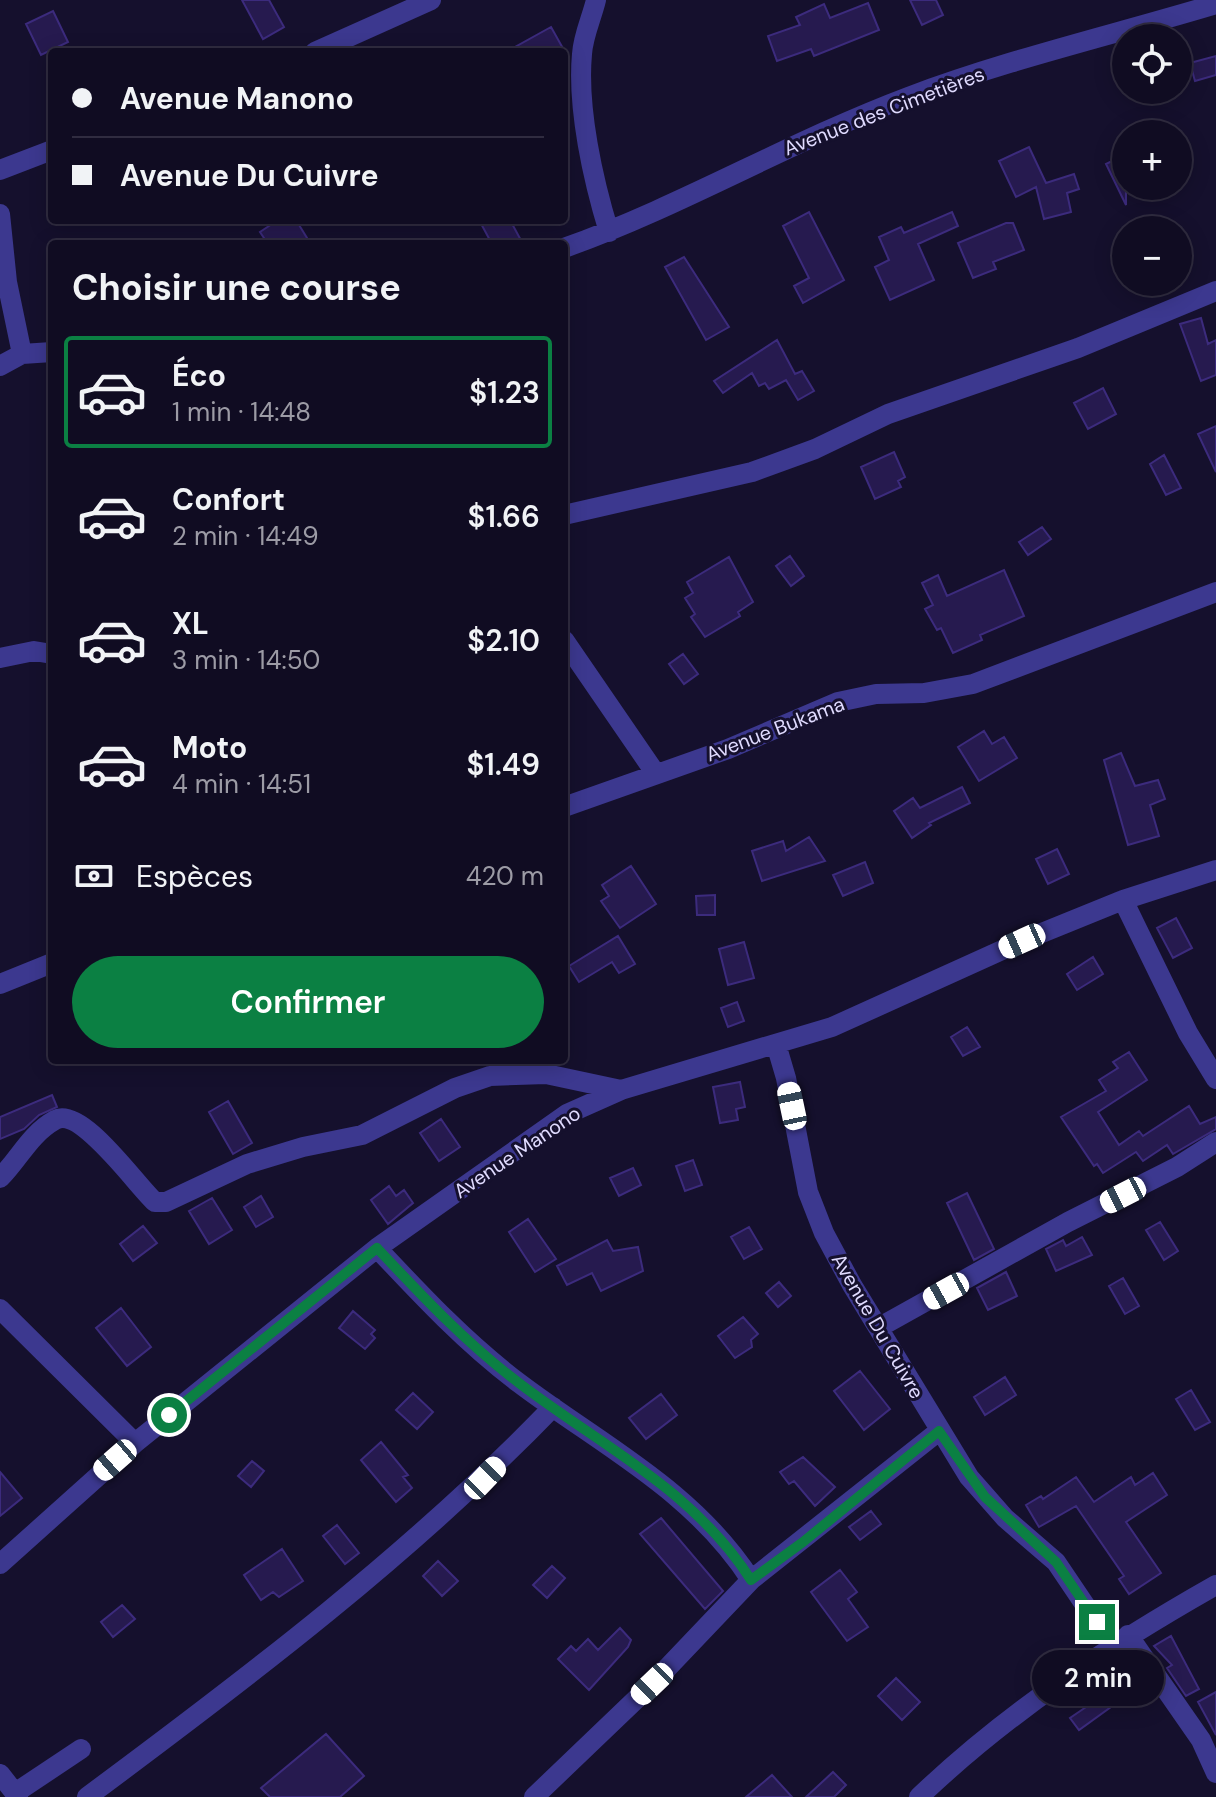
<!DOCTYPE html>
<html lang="fr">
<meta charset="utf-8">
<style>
body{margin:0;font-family:"DM Sans",sans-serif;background:#1e1a2f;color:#f1f3f6;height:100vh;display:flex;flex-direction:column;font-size:30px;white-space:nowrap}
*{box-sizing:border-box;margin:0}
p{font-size:26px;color:#9c9ba5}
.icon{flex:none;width:44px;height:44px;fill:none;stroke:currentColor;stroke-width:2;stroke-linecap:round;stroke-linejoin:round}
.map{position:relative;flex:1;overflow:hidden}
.drawer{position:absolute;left:48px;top:240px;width:520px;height:824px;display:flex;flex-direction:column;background:#100c22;border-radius:8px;box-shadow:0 4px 20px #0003,0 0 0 2px #302c40}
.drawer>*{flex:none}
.guide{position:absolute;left:48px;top:48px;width:520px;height:176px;border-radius:8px;box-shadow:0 4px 20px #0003,0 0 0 2px #302c40;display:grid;align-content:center;height:176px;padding:0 24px;background:#100c22}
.buttons{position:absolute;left:1112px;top:24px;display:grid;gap:16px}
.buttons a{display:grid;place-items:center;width:80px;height:80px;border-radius:50%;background:#100c22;box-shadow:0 4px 20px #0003,0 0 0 2px #302c40;font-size:40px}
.end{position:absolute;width:36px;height:36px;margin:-18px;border:10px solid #0b8043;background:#fff;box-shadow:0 0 0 4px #fff}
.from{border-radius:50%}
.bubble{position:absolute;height:56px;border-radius:28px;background:#100c22;box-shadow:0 4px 20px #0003,0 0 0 2px #302c40;font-size:26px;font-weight:600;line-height:56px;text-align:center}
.car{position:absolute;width:24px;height:48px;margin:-24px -12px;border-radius:10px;box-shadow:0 0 6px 2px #0007;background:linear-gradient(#fff 24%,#345 0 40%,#fff 0 76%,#345 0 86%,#fff 0)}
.guide b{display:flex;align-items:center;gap:28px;height:76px;font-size:30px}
.guide b+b{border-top:2px solid #302c40}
.guide i{width:20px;height:20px;background:#f1f3f6}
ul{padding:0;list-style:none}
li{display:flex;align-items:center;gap:24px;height:112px;margin:0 16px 12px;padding:0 8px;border:4px solid transparent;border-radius:8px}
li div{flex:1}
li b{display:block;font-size:30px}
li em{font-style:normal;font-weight:600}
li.current{border-color:#0b8043}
li>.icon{width:72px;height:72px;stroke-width:1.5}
h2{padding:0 24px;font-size:36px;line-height:96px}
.pay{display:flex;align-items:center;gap:20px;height:88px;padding:0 24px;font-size:30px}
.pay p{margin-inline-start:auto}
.button{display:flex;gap:16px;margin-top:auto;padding:16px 24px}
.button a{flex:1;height:92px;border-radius:48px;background:#0b8043;color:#fff;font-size:32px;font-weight:600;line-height:92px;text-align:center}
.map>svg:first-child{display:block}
</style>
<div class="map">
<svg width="1216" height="1797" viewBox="0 0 1216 1797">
<rect width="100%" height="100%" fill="#15102d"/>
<path fill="#261a4f" stroke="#3c2b7d" stroke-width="2" d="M242 0H269L284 27 263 39Z
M910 0H936L943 15 922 25Z
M868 3 879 30 814 56 811 49 777 61 768 36 800 25 796 17 824 4 830 18Z
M53 11 68 42 41 55 26 24Z
M551 27 565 52H506Z
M1216 56V75L1195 81 1190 63Z
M1029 147 1046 183 1074 174 1079 189 1067 193 1071 212 1044 219 1036 187 1016 197 999 161Z
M1126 154V205L1106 164Z
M809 212 844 280 803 303 794 286 809 278 783 226Z
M952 212 958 226 918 244 934 280 890 300 875 267 889 260 879 237 901 227 904 233Z
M278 220H296L307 238 297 244H268L260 232Z
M479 220H510L523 244H492Z
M1006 223H1013L1024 250 993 262 996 269 973 278 958 243Z
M684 257 729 327 706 340 665 267Z
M1201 318 1208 344 1216 340V375L1201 381 1180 324Z
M777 340 795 374 802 371 814 391 798 400 786 380 769 389 765 383 759 386 752 373 723 393 714 381Z
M1103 388 1116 414 1088 429 1074 403Z
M1216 426V472L1198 434Z
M894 452 905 477 898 481 901 487 875 499 861 467Z
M1164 455 1181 488 1166 495 1150 464Z
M1042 527 1051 539 1028 555 1019 542Z
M790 556 804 576 791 586 776 566Z
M729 557 753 602 738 612 740 616 705 637 691 617 695 614 685 598 693 593 687 582Z
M1004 570 1024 616 980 635 982 640 953 653 941 628 937 630 925 609 933 605 922 583 938 575 947 596Z
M683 654 698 674 684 684 669 664Z
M984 731 992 744 1004 737 1017 758 979 781 958 747Z
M1121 753 1135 786 1158 780 1165 799 1150 805 1159 836 1128 845 1104 760Z
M962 787 970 803 929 823 931 825 912 838 894 811 913 798 920 808Z
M809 837 825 861 762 881 752 851 783 841 786 851Z
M1057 849 1069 874 1048 884 1036 859Z
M865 862 873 883 843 896 833 875Z
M631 866 656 904 620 928 601 901 609 896 602 885Z
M715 895V915H697L696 896Z
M1176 918 1192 948 1173 958 1157 928Z
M618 936 635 964 619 973 612 962 579 982 569 966Z
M744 942 754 978 728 985 719 949Z
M1093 957 1103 974 1077 990 1067 974Z
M737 1002 744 1021 728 1027 721 1008Z
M967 1027 980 1047 963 1056 951 1037Z
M1129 1052 1147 1080 1098 1112 1119 1145 1139 1131 1143 1136 1189 1106 1200 1124 1216 1117V1129L1173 1154 1167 1145 1143 1161 1136 1152 1103 1173 1097 1164 1094 1166 1061 1117 1106 1091 1099 1080 1118 1068 1113 1062Z
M740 1082 745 1107 736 1109 738 1120 720 1123 713 1087Z
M52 1095 57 1107 39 1115 24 1129 0 1139V1117Z
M228 1101 252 1143 233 1154 209 1112Z
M441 1119 460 1147 439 1161 420 1133Z
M693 1160 702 1185 685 1191 676 1166Z
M633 1168 641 1185 619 1196 610 1178Z
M389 1186 396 1196 404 1190 413 1203 388 1224 371 1200Z
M967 1193 994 1249 974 1260 947 1203Z
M261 1196 273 1217 256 1227 244 1207Z
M212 1198 232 1230 209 1244 189 1211Z
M528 1219 556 1259 535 1272 509 1232Z
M1160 1222 1178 1251 1164 1260 1146 1230Z
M143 1226 157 1243 133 1261 120 1244Z
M749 1227 762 1249 744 1259 731 1237Z
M1082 1237 1092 1255 1056 1271 1046 1249 1063 1240 1066 1246Z
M607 1240 613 1251 638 1247 643 1271 601 1291 592 1273 567 1285 557 1266Z
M1006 1272 1017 1296 988 1310 977 1288Z
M1123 1278 1139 1306 1125 1314 1109 1286Z
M779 1282 791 1296 778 1307 766 1293Z
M121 1308 151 1347 127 1366 96 1328Z
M353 1311 375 1330 371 1334 375 1338 365 1349 339 1328Z
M743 1317 758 1334 751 1340 752 1347 735 1358 718 1336Z
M860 1371 890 1409 864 1430 834 1391Z
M1005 1377 1016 1395 985 1415 974 1397Z
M1191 1390 1210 1422 1195 1430 1176 1399Z
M413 1393 433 1412 417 1429 396 1410Z
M661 1394 677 1415 646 1439 629 1418Z
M381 1442 408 1475 403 1477 412 1488 396 1502 361 1460Z
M803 1457 835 1487 815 1506 794 1481 789 1484 780 1472Z
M252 1461 264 1471 251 1487 238 1476Z
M0 1472 22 1498 0 1516Z
M1153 1473 1167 1495 1126 1522 1161 1573 1129 1594 1119 1579 1124 1576 1076 1506 1039 1527 1026 1505 1041 1496 1043 1499 1076 1477 1094 1502 1131 1477 1135 1485Z
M871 1511 881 1524 860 1540 849 1527Z
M661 1518 723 1591 705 1609 640 1534Z
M337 1525 359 1553 345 1564 323 1536Z
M282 1549 303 1581 279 1597 273 1592 261 1600 244 1575Z
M438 1561 458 1581 442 1596 423 1576Z
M552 1566 565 1578 547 1598 533 1585Z
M840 1570 857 1592 848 1599 868 1627 847 1641 811 1592Z
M122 1605 135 1619 113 1637 101 1622Z
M620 1628 631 1640 628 1647 589 1690 558 1659 571 1646 576 1651 588 1639 598 1650Z
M1171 1636 1199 1689 1186 1696 1167 1668 1172 1665 1154 1646Z
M896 1678 920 1702 902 1720 878 1696Z
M1114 1688 1122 1699 1079 1730 1070 1718Z
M1216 1692V1735L1198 1702Z
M326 1734 364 1776 340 1797H270L261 1788Z
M833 1772 846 1785 834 1797H806Z
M772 1775 792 1797H746Z"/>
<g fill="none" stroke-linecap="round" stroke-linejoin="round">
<path stroke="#3c388f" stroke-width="20" d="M596 0C592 17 583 36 582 54 577 108 593 180 609 232
M315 52 431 0
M0 170 52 150
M0 214 7 282 22 354
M564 248C682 206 791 141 908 97 1009 59 1113 35 1216 4
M0 366 22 354 52 352
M564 515 752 472 815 449 888 414 1078 348 1216 291
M564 640 656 774
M0 658 34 651 52 654
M564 807 728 749 838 702 876 694 924 693 973 684 1216 592
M1123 900 1188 1033 1216 1079
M0 984 52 963
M776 1044 786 1078 808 1192 824 1233 852 1285 969 1477 1005 1518 1056 1562 1112 1645
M0 1178C19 1159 30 1134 55 1120 81 1105 136 1185 155 1202H166L247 1164 303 1147 362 1135 455 1088 490 1076 546 1074 621 1090
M377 1248C422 1296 466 1343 519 1383 601 1445 693 1490 751 1580
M0 1309 135 1443
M878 1328 1068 1222 1177 1167 1216 1142
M0 1564 135 1443 377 1248 567 1114 621 1090 832 1027 1022 941 1123 900 1216 870
M1128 1635 1201 1740 1216 1773
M0 1774 18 1797
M15 1793 81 1749
M87 1797C250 1676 412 1553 553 1407
M534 1797 652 1684 751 1580 939 1431
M919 1797C1008 1712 1110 1645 1216 1585"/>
</g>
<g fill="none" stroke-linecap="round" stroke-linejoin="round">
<path stroke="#0b8043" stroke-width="10" d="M169 1415 377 1248C422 1296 466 1343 519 1383 601 1446 693 1489 751 1580L803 1542 939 1431 985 1497 1056 1562 1097 1622"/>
</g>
<g text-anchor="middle" stroke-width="6" stroke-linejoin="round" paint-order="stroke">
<g font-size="20" fill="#e0dbff" stroke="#15102d">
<text transform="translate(884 111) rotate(-21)" y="7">Avenue des Cimetières</text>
<text transform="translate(775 729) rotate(-21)" y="7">Avenue Bukama</text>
<text transform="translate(517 1152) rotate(-34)" y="7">Avenue Manono</text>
<text transform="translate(878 1326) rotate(60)" y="7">Avenue Du Cuivre</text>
</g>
</g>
</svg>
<div class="buttons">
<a><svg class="icon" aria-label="locate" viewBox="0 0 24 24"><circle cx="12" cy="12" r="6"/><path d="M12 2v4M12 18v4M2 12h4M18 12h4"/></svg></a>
<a>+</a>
<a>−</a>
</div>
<i class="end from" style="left:169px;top:1415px"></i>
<i class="end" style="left:1097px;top:1622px"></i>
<div class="bubble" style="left:1032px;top:1650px;width:132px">2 min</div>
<i class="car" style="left:1022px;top:941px;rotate:246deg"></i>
<i class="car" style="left:792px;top:1106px;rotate:348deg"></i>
<i class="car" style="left:1123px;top:1195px;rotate:243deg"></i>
<i class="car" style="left:946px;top:1291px;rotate:241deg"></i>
<i class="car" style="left:115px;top:1460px;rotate:229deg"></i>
<i class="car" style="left:485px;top:1478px;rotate:44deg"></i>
<i class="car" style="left:652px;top:1684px;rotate:226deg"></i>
<div class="guide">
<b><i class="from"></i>Avenue Manono</b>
<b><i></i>Avenue Du Cuivre</b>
</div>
<section class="drawer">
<h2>Choisir une course</h2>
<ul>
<li class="current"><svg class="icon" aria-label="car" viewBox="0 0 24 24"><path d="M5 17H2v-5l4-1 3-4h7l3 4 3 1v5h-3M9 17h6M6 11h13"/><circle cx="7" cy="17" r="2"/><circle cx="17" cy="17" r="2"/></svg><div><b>Éco</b><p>1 min · 14:48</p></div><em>$1.23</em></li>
<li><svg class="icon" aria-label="car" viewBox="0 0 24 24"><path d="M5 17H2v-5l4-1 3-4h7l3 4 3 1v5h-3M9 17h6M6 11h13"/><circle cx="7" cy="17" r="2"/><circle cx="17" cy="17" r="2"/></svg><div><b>Confort</b><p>2 min · 14:49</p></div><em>$1.66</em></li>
<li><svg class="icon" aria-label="car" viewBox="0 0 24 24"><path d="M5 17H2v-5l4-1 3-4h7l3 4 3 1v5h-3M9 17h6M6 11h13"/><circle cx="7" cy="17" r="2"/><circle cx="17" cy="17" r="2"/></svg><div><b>XL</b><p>3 min · 14:50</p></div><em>$2.10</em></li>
<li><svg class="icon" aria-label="car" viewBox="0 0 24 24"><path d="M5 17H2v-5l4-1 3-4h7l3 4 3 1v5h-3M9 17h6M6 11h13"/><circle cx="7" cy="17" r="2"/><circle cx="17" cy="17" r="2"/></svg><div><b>Moto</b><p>4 min · 14:51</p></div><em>$1.49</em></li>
</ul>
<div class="pay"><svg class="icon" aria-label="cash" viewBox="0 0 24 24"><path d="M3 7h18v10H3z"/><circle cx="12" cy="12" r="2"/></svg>Espèces<p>420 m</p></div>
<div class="button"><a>Confirmer</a></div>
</section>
</div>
